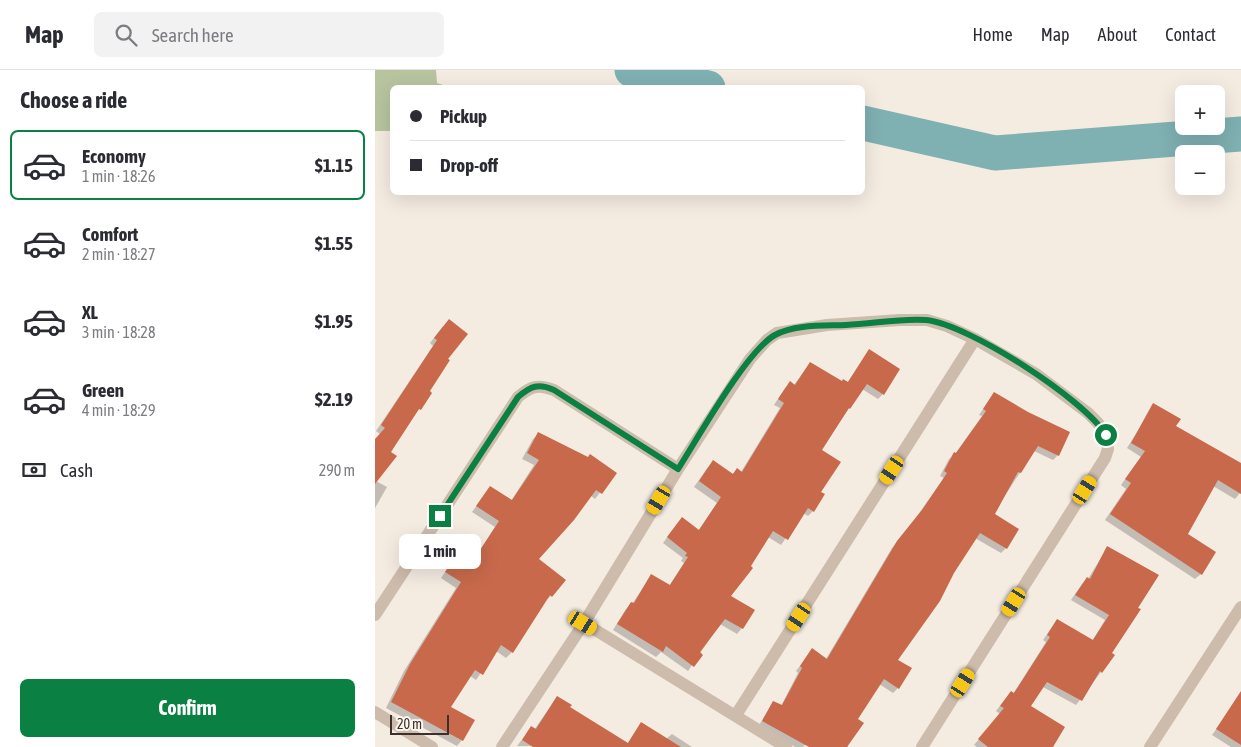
<!DOCTYPE html>
<meta charset="utf-8">
<style>
body{margin:0;font-family:"Asap Condensed",sans-serif;background:#f2f2f3;color:#2b2b33;height:100vh;display:flex;flex-direction:column;font-size:19px;white-space:nowrap}
*{box-sizing:border-box;margin:0}
p{font-size:16px;color:#7c7c81}
.icon{flex:none;width:28px;height:28px;fill:none;stroke:currentColor;stroke-width:2;stroke-linecap:round;stroke-linejoin:round}
.map{position:relative;flex:1;overflow:hidden}
.sheet{display:flex;flex-direction:column;background:#fff;width:375px}
.sheet>*{flex:none}
.hud{position:absolute;left:15px;top:15px;width:475px;height:110px;border-radius:8px;box-shadow:0 5px 20px #0002;display:grid;align-content:center;height:110px;padding:0 20px;background:#fff}
.buttons{position:absolute;left:800px;top:15px;display:grid;gap:10px}
.buttons a{display:grid;place-items:center;width:50px;height:50px;border-radius:8px;background:#fff;box-shadow:0 5px 20px #0002;font-size:25px}
.scale{position:absolute;left:15px;bottom:12px;width:59px;box-sizing:border-box;padding-left:5px;border:2px solid #3b302b;border-top:0;font-size:14px;line-height:18px;white-space:nowrap;color:#3b302b;-webkit-text-stroke:4px #fbf5ee;paint-order:stroke}
.end{position:absolute;width:22px;height:22px;margin:-11px;border:6px solid #0b8043;background:#fff;box-shadow:0 0 0 2px #fff}
.from{border-radius:50%}
.bubble{position:absolute;height:35px;border-radius:8px;background:#fff;box-shadow:0 5px 20px #0002;font-size:16px;font-weight:700;line-height:35px;text-align:center}
.car{position:absolute;width:15px;height:30px;margin:-15px -8px;border-radius:6px;box-shadow:0 0 4px 1px #0007;background:linear-gradient(#f5c518 24%,#345 0 40%,#f5c518 0 76%,#345 0 86%,#f5c518 0)}
.hud b{display:flex;align-items:center;gap:18px;height:48px;font-size:19px}
.hud b+b{border-top:1px solid #e1e1e2}
.hud i{width:12px;height:12px;background:#2b2b33}
ul{padding:0;list-style:none}
li{display:flex;align-items:center;gap:15px;height:70px;margin:0 10px 8px;padding:0 10px;border:2px solid transparent;border-radius:8px}
li div{flex:1}
li b{display:block;font-size:19px}
li em{font-style:normal;font-weight:700}
li.selected{border-color:#0b8043}
li>.icon{width:45px;height:45px;stroke-width:1.5}
h2{padding:0 20px;font-size:22px;line-height:60px}
.pay{display:flex;align-items:center;gap:12px;height:55px;padding:0 20px;font-size:19px}
.pay p{margin-inline-start:auto}
.button{display:flex;gap:10px;margin-top:auto;padding:10px 20px}
.button a{flex:1;height:58px;border-radius:8px;background:#0b8043;color:#fff;font-size:20px;font-weight:700;line-height:58px;text-align:center}
header{display:flex;align-items:center;gap:30px;box-sizing:border-box;height:70px;padding:0 25px;background:#fff;border-bottom:1px solid #e1e1e2}
header strong{font-size:24px}
nav{display:flex;gap:28px;margin-inline-start:auto;font-size:18px}
.search{width:350px;height:45px;background:#f2f2f3;display:flex;align-items:center;gap:12px;box-sizing:border-box;padding:0 18px;border-radius:8px;color:#7c7c81;font-size:19px}
main{display:flex;flex:1;min-height:0}
.map>svg:first-child{display:block}
</style>
<header>
<strong>Map</strong>
<div class="search"><svg class="icon" aria-label="search" viewBox="0 0 24 24"><circle cx="10" cy="10" r="6"/><path d="M15 15l6 6"/></svg>Search here</div>
<nav><a>Home</a><a>Map</a><a>About</a><a>Contact</a></nav>
</header>
<main>
<section class="sheet">
<h2>Choose a ride</h2>
<ul>
<li class="selected"><svg class="icon" aria-label="car" viewBox="0 0 24 24"><path d="M5 17H2v-5l4-1 3-4h7l3 4 3 1v5h-3M9 17h6M6 11h13"/><circle cx="7" cy="17" r="2"/><circle cx="17" cy="17" r="2"/></svg><div><b>Economy</b><p>1 min · 18:26</p></div><em>$1.15</em></li>
<li><svg class="icon" aria-label="car" viewBox="0 0 24 24"><path d="M5 17H2v-5l4-1 3-4h7l3 4 3 1v5h-3M9 17h6M6 11h13"/><circle cx="7" cy="17" r="2"/><circle cx="17" cy="17" r="2"/></svg><div><b>Comfort</b><p>2 min · 18:27</p></div><em>$1.55</em></li>
<li><svg class="icon" aria-label="car" viewBox="0 0 24 24"><path d="M5 17H2v-5l4-1 3-4h7l3 4 3 1v5h-3M9 17h6M6 11h13"/><circle cx="7" cy="17" r="2"/><circle cx="17" cy="17" r="2"/></svg><div><b>XL</b><p>3 min · 18:28</p></div><em>$1.95</em></li>
<li><svg class="icon" aria-label="car" viewBox="0 0 24 24"><path d="M5 17H2v-5l4-1 3-4h7l3 4 3 1v5h-3M9 17h6M6 11h13"/><circle cx="7" cy="17" r="2"/><circle cx="17" cy="17" r="2"/></svg><div><b>Green</b><p>4 min · 18:29</p></div><em>$2.19</em></li>
</ul>
<div class="pay"><svg class="icon" aria-label="cash" viewBox="0 0 24 24"><path d="M3 7h18v10H3z"/><circle cx="12" cy="12" r="2"/></svg>Cash<p>290 m</p></div>
<div class="button"><a>Confirm</a></div>
</section>
<div class="map">
<svg width="866" height="677" viewBox="0 0 866 677">
<rect width="100%" height="100%" fill="#f4ebe1"/>
<path fill="#b8c4a0" d="M0 0H61L62 13 74 17 18 18 17 61H0Z"/>
<path fill="#0003" d="M68 256 71 289 53 322 55 323 14 382 1 411 12 417 0 438V371L5 364 1 361 58 276 55 273Z
M494 281 508 324 503 329 487 319 445 380 444 422 438 441 433 446 428 443 406 475 393 467 354 526 367 558 362 564 345 554 313 601 286 582 281 587 238 560 251 539 257 534 276 506 294 516 309 493 306 491 308 488 288 473 302 454 323 461 342 433 319 417 333 397 356 405 362 400 366 402 405 338 399 335 410 318 415 313 419 315 435 293 467 313H472Z
M619 323 683 385 678 390 659 381 618 444 631 478 626 483 600 468 521 590 523 618 518 623 504 614 482 649 472 674 473 677H435L431 674 428 677H420L383 657 398 632 406 636 423 603 421 601 437 580 451 589 517 478 542 446 569 408 565 406 574 389 580 384 607 346 604 345Z
M779 335 800 356 866 394 865 423 860 429 838 416 811 464 826 504 820 509 730 450 751 419 746 415 766 387 752 378Z
M164 363 240 403 220 429 215 425 163 489 176 526 170 531 137 582 131 588 121 581 101 610 95 606 75 637 87 670 82 676 11 638 29 601 81 518 66 508 83 483 97 492 120 457 97 442 115 417 136 431 159 395 147 389 158 369Z
M732 478 735 583 726 602 701 635 668 617 655 637 675 677H602L599 675 625 644 621 641 631 628 638 624 671 572 668 570 682 550 717 571 730 550 696 530 707 514 713 509Z
M866 625V677H856L837 665Z
M182 627 194 637 252 674 266 654 291 669 297 664 317 677 142 676 156 658 159 660Z"/>
<g fill="none" stroke-linecap="round" stroke-linejoin="round">
<path stroke="#7fb0b2" stroke-width="35" d="M257 0 333 18
M488 53 620 83 866 64"/>
</g>
<path fill="#c8694b" d="M74 249 93 264 73 289 75 290 55 321 57 323 46 340 44 339 16 382 22 386 0 414V369L10 358 6 355 62 270 59 268Z
M494 279 525 299 509 325 492 314 475 339 474 338 447 380 466 392 446 422 450 424 439 442 433 438 413 470 398 461 376 496 378 498 356 526 380 540 368 559 350 549 325 582 328 585 319 597 291 576 288 582 242 554 256 532 259 533 276 504 295 515 313 487 310 486 312 483 292 467 307 447 324 460 346 427 324 411 338 390 358 404 362 398 367 402 409 333 403 329 415 311 420 315 435 292 467 311 468 309 473 312Z
M619 322 653 342 695 362 684 386 663 376 646 403 643 402 620 444 644 459 632 479 605 463 579 503 565 531 523 590 537 598 524 619 509 609 483 649 489 653 472 677H434L387 651 398 631 407 635 427 598 425 596 437 578 452 589 522 471 547 440 572 403 569 401 579 382 581 383 611 341 608 339Z
M778 333 806 349 801 356 866 393V424L843 410 813 464 841 482 827 505 735 444 756 413 750 409 770 381 756 373Z
M163 362 213 387 215 384 242 403 227 424 221 420 199 450 164 489 191 510 177 527 175 525 138 583 126 575 108 605 100 600 76 637 100 650 88 671 16 632 35 594 86 512 70 502 83 482 98 491 124 451 101 436 115 416 137 430 164 390 152 383Z
M732 476 784 505 763 538 766 539 737 583 740 585 727 603 725 601 707 631 672 612 656 636 690 657 678 677H613L603 669 629 638 625 636 636 621 639 623 675 567 672 565 682 549 718 570 734 545 700 525 712 507 715 509Z
M866 621V675L841 659Z
M182 626 197 635 195 637 253 673 266 652 306 677H158L147 670 156 656 161 659Z"/>
<g fill="none" stroke-linecap="round" stroke-linejoin="round">
<path stroke="#cdbbac" stroke-width="12" d="M0 545 143 327C156 316 163 314 179 320L303 399
M209 553 411 677
M0 642 57 677
M361 645 600 269
M127 677 209 553 303 399 375 289 392 270 402 263 452 255 525 250H552L572 256 600 269 661 304 713 343 723 353 731 365 733 379 730 388 547 677
M775 677 866 537"/>
</g>
<g fill="none" stroke-linecap="round" stroke-linejoin="round">
<path stroke="#0b8043" stroke-width="6" d="M65 446 143 327C156 316 163 313 179 320L303 399C323 368 372 280 400 265 420 254 450 256 471 255 498 254 525 248 551 250 593 254 709 329 731 365"/>
</g>
</svg>
<div class="buttons">
<a>+</a>
<a>−</a>
</div>
<div class="scale">20 m</div>
<i class="end from" style="left:731px;top:365px"></i>
<i class="end" style="left:65px;top:446px"></i>
<div class="bubble" style="left:24px;top:464px;width:82px">1 min</div>
<i class="car" style="left:517px;top:400px;rotate:213deg"></i>
<i class="car" style="left:710px;top:420px;rotate:32deg"></i>
<i class="car" style="left:284px;top:430px;rotate:211deg"></i>
<i class="car" style="left:639px;top:532px;rotate:212deg"></i>
<i class="car" style="left:424px;top:547px;rotate:213deg"></i>
<i class="car" style="left:208px;top:553px;rotate:121deg"></i>
<i class="car" style="left:588px;top:613px;rotate:32deg"></i>
<div class="hud">
<b><i class="from"></i>Pickup</b>
<b><i></i>Drop-off</b>
</div>
</div>
</main>
